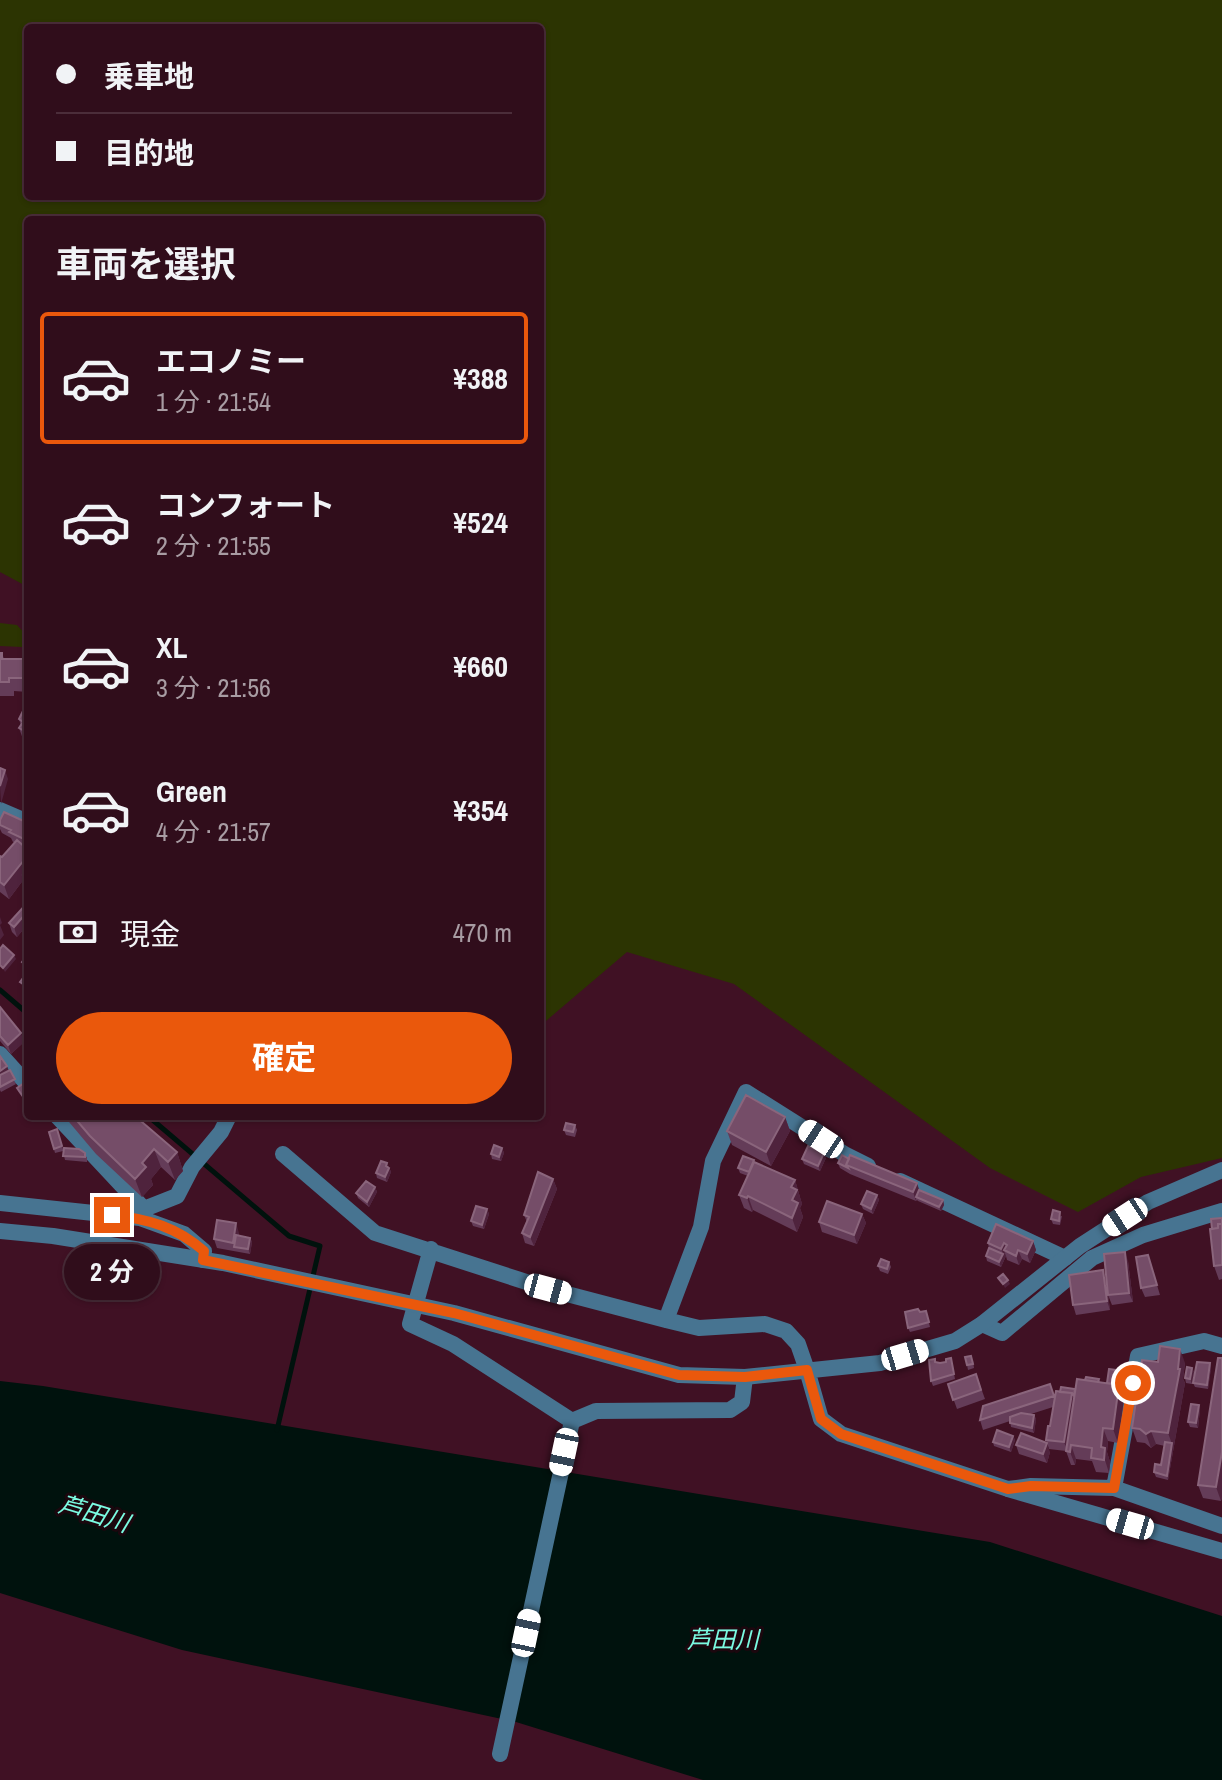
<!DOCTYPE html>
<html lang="ja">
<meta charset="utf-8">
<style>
body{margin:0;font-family:"Archivo Narrow","Noto Sans JP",sans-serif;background:#381624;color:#f1f3f6;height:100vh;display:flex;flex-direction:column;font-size:30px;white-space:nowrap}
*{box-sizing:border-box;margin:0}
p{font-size:26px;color:#a89ca3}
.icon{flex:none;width:44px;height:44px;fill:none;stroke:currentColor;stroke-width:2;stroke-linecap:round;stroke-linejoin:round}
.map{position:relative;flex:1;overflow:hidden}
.details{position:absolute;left:24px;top:216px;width:520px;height:904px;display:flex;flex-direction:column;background:#300d1b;border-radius:8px;box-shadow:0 2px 6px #0004,0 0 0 2px #4b2d3a}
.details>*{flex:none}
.guide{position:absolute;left:24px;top:24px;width:520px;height:176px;border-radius:8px;box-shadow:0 2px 6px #0004,0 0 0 2px #4b2d3a;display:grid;align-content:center;height:176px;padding:0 32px;background:#300d1b}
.end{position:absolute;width:36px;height:36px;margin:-18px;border:10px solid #ea580c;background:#fff;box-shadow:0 0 0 4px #fff}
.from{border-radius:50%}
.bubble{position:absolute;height:56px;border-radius:28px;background:#300d1b;box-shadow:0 2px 6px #0004,0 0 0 2px #4b2d3a;font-size:26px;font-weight:700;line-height:56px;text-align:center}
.car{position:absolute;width:24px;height:48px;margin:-24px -12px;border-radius:10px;box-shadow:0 0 6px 2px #0007;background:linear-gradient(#fff 24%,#345 0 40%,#fff 0 76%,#345 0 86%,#fff 0)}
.guide b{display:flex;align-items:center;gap:28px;height:76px;font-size:30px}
.guide b+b{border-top:2px solid #4b2d3a}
.guide i{width:20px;height:20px;background:#f1f3f6}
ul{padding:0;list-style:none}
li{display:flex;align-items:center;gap:24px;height:132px;margin:0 16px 12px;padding:0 16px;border:4px solid transparent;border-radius:8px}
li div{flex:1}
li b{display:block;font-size:30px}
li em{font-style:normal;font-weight:700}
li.selected{border-color:#ea580c}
li>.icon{width:72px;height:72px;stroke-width:1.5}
h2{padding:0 32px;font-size:36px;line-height:96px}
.pay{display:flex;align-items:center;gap:20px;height:88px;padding:0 32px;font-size:30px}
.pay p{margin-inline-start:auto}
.cta{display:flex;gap:16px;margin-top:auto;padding:16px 32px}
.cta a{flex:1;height:92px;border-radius:48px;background:#ea580c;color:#fff;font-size:32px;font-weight:700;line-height:92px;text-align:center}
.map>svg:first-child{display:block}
</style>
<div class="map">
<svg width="1222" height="1780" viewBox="0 0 1222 1780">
<rect width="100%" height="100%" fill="#401124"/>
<path fill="#2c3402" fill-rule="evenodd" d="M0 0H1222V1158L1141 1177 1078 1212 990 1168 734 984 627 952 540 1026V220H28V587L0 572ZM28 28H540V196H28Z
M0 623 17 625 28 637V657L22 647 0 646Z"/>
<path fill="#00120d" d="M0 1381 43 1386 990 1542 1222 1616V1780H703L516 1722 182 1650 0 1593Z"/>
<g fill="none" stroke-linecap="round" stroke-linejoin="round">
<path stroke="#00120d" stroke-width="5" d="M0 990 28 1014
M148 1116 289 1236 320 1246 277 1430"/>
<path stroke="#477491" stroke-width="16" d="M0 810 28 822
M0 1054 28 1085
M57 1116 144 1209
M283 1154 375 1233 548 1289 666 1320 699 1328 765 1324 786 1331 798 1344 807 1370
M900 1181 1065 1258
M0 1203 140 1218 184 1234 204 1251 203 1260
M140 1218 144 1209 177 1196 192 1167 221 1132 229 1116
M431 1249 410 1324 453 1344 572 1421
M666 1320 701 1227 713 1161 746 1092 846 1155 868 1166
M982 1324 1002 1333 1092 1258 1143 1235 1222 1211
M1114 1488 1138 1356 1204 1341 1222 1346
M1008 1489 1031 1486 1114 1488 1222 1526
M500 1754 572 1421 596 1411 730 1410 742 1402 745 1377"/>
<path stroke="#477491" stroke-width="16" d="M0 1231 53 1236 223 1263 454 1313 679 1375 745 1377 880 1363 955 1341 982 1324 1080 1246 1148 1202 1222 1170
M807 1370 821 1419 841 1434 1008 1489 1222 1551"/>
</g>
<path fill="#643c58" d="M0 653H2L4 659H28V692L14 691V696H0Z
M28 707V744L24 742 19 728 21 726 19 719Z
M0 820 28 823V849L25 847 28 850V886L24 879 9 899 0 892V856L2 857 15 843 13 842 11 838 2 833 0 829Z
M28 895V924L17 937 12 932 9 923 27 903 25 898Z
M0 1007 24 1042 11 1054 0 1041Z
M0 1056 16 1084 1 1092 0 1090Z
M64 1116H135L177 1152 183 1171 175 1180 161 1167 151 1179 153 1185 142 1197 96 1154Z
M785 1117 790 1131 771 1166 732 1145 727 1131Z
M575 1125 577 1130 575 1137 566 1135 564 1130Z
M57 1129 63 1149 87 1157V1162L65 1160 63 1151 55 1153 49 1132Z
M502 1148 504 1153 501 1161 492 1159 491 1154Z
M826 1158 820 1171 804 1164 802 1159Z
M849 1159 943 1200 944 1205 941 1211 918 1201 917 1200 916 1201 850 1174 840 1168 838 1163Z
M755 1162 795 1180 802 1204 800 1208 803 1217 797 1232 753 1210 752 1212 744 1208 739 1195 748 1176 740 1173 738 1168Z
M387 1163 391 1172 387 1182 377 1178 376 1173Z
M553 1179 557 1189 534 1246 525 1243 522 1233 527 1222 524 1215Z
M375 1187 377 1192 369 1207 358 1198 356 1193Z
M877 1195 879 1200 873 1214 863 1209 861 1204Z
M487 1209 489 1214 484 1229 473 1226 471 1221Z
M862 1214 866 1223 857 1244 822 1232 819 1222Z
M1062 1216 1060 1225 1053 1224 1051 1219Z
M1222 1218V1279L1219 1280 1214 1266 1212 1229Z
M239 1233V1236L250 1238 252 1242 250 1254 217 1248 214 1239Z
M1033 1241 1036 1250 1030 1263 1022 1259 1019 1265 1007 1260 1006 1256 1001 1267 987 1261 986 1256 989 1248 988 1243Z
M1148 1255 1160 1295 1145 1297 1141 1288Z
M1128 1261 1133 1302 1112 1305 1108 1295Z
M889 1262 891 1267 888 1274 880 1271 878 1266Z
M1103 1270 1106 1279 1110 1310 1076 1315 1073 1305Z
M926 1311 930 1327 910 1332 908 1328 920 1312Z
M951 1358 955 1379 933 1386 931 1381 935 1362H946Z
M1222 1358V1497L1221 1501 1203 1498 1198 1485Z
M973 1360 974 1368 968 1370 967 1365Z
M1158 1362 1185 1363 1183 1379 1185 1383 1168 1480 1156 1477 1154 1472 1161 1465 1165 1446 1156 1444 1151 1448 1145 1443 1137 1442 1132 1428Z
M1210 1363 1211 1368 1208 1389 1195 1387 1193 1383Z
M1192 1368 1194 1372 1192 1384 1186 1383 1185 1378Z
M1124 1371 1126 1376 1123 1394H1122L1124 1399 1118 1443 1108 1441 1107 1452 1110 1462 1109 1473 1096 1472 1092 1461 1076 1459 1075 1465H1071L1066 1451 1049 1449 1046 1440 1050 1426 1053 1407 1031 1414 1034 1415 1036 1419 1034 1433 1011 1427 1010 1421 983 1430 980 1420 1050 1384 1055 1398 1060 1392 1075 1389 1085 1380 1099 1379 1100 1382 1107 1383Z
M976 1374 985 1399 957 1409 948 1384Z
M1200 1409 1198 1428 1190 1427 1188 1422Z
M1013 1436 1015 1440 1011 1452 994 1446 993 1442Z
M1016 1445 1050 1452 1047 1463 1019 1454Z"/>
<path fill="#4f233d" d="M5 770 8 779 1 804 0 786Z
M28 855V875H23L24 879 9 899 4 885Z
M28 911V924L17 937 14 927Z
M0 917 2 923 0 925 4 935 0 940Z
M14 955 16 959 5 972 3 968Z
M21 1033 24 1042 11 1054 8 1045Z
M7 1066 9 1071 0 1077V1071Z
M785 1117 790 1131 771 1166 766 1152Z
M502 1148 504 1153 501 1161 499 1157Z
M154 1149 161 1167 151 1179 153 1185 142 1197 135 1179 142 1163Z
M177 1152 183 1171 175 1180 168 1162Z
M824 1153 826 1158 820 1171 818 1166Z
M387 1163 391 1172 387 1182 385 1177Z
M553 1179 557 1189 534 1246 530 1237Z
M795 1180 802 1204 800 1208 803 1217 797 1232 792 1218 791 1187Z
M917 1183 920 1192 916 1197V1201L913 1192Z
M375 1187 377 1192 369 1207 367 1202Z
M877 1195 879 1200 873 1214 871 1209Z
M748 1196 753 1210 752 1212 747 1198Z
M943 1200 944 1205 941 1211 939 1207Z
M487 1209 489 1214 484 1229 482 1225Z
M862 1214 866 1223 857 1244 854 1235Z
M236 1223 239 1233 237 1248 234 1247 233 1243Z
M250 1238 252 1242 250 1254 248 1249Z
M1033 1241 1036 1250 1030 1263 1027 1254Z
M1004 1243 1007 1252 1004 1250 1006 1256 1005 1258 1001 1249Z
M1018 1250 1022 1259 1019 1265 1016 1256Z
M1125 1252 1128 1261 1133 1302 1129 1293Z
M1003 1254 1005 1258 1001 1267 999 1262Z
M1103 1270 1106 1279 1110 1310 1107 1301Z
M1008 1280 1010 1284 1005 1288 1003 1284Z
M1180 1349 1185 1363 1183 1379 1185 1383 1168 1480 1167 1476 1172 1444 1168 1433Z
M1210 1363 1211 1368 1208 1389 1207 1385Z
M1192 1368 1194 1372 1192 1384 1190 1379Z
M1124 1371 1126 1376 1123 1394 1122 1389Z
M1119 1385 1124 1399 1118 1443 1113 1429Z
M1072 1393 1075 1403 1068 1452 1064 1442Z
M1199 1405 1200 1409 1198 1428 1196 1423Z
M1034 1415 1036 1419 1034 1433 1032 1428Z
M1103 1428 1108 1441 1107 1452 1110 1462 1109 1473 1101 1447Z
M1151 1431 1156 1444 1151 1448 1146 1434Z
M1013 1436 1015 1440 1011 1452 1009 1447Z
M1047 1443 1050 1452 1047 1463 1043 1454Z
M1071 1445 1076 1459 1075 1465 1070 1452Z
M1222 1452V1497L1221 1501 1216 1487Z"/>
<path fill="#754d68" stroke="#8a657c" stroke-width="2" d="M0 653H2V659H28V678H9V682H0Z
M26 705 28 707V733L19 728 23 722 19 719Z
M0 768 5 770 0 786Z
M4 812 28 823V841L9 832 11 830 0 825V820Z
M17 840 28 850V855L4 885 0 882V856L2 857Z
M28 869V880L23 875Z
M28 902V911L14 927 9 923Z
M3 945 14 955 3 968 0 965V949Z
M28 954V967L22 962Z
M26 974 28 976V983L26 986 20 982Z
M0 1007 21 1033 8 1045 0 1036Z
M0 1056 7 1066 0 1071Z
M10 1070 15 1079 0 1087V1075Z
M24 1083 28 1088V1099L26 1101 17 1088Z
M746 1095 785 1117 766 1152 727 1131Z
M73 1116H135L177 1152 168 1162 154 1149 142 1163 146 1167 135 1179 90 1136Z
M566 1123 575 1125 573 1132 564 1130Z
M57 1129 62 1146 54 1149 49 1132Z
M494 1145 502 1148 499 1157 491 1154Z
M808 1146 824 1153 818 1166 802 1159Z
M64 1148 79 1149 85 1153V1157L63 1156Z
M842 1155 849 1159 846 1165 848 1168 838 1163Z
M850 1155 917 1183 913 1192 846 1165Z
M743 1156 754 1160 749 1172 738 1168Z
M381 1161 387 1163 386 1166 389 1168 385 1177 376 1173Z
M754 1162 795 1180 791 1187 797 1190 792 1200 798 1203 792 1218 748 1196 747 1198 739 1195Z
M538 1172 553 1179 530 1237 522 1233 529 1217 524 1215Z
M366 1181 375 1187 367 1202 356 1193Z
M919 1190 943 1200 939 1207 916 1197Z
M867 1191 877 1195 871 1209 861 1204Z
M827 1201 862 1214 854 1235 819 1222Z
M476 1206 487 1209 482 1225 471 1221Z
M1053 1210 1060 1212 1059 1221 1051 1219Z
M1222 1218V1224H1218V1228L1212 1229 1211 1219Z
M217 1220 236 1223 233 1243 214 1239Z
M996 1224 1033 1241 1027 1254 1018 1250 1016 1256 1004 1250 1007 1245 1004 1243 1001 1249 988 1243Z
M1218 1224H1222V1265L1214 1266 1210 1229 1218 1228Z
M236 1235 250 1238 248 1249 234 1247Z
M989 1248 1003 1254 999 1262 986 1256Z
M1125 1252 1129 1293 1108 1295 1104 1254Z
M1148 1255 1157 1285 1141 1288 1136 1257Z
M881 1259 889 1262 887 1269 878 1266Z
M1103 1270 1107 1301 1073 1305 1069 1275Z
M1003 1274 1008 1280 1003 1284 998 1278Z
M918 1309 920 1312 926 1311 929 1322 908 1328 905 1312Z
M1160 1346 1180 1349 1178 1369H1180L1168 1433 1151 1431 1146 1434 1140 1429 1132 1428 1142 1360 1158 1362Z
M971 1356 973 1364 967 1365 965 1357Z
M951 1358 954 1374 931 1381 929 1360 935 1359V1362L940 1363 946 1362V1359Z
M1218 1358H1222V1452L1216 1487 1198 1485Z
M1197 1362 1210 1363 1207 1385 1193 1383Z
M1187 1367 1192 1368 1190 1379 1185 1378Z
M1109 1369 1124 1371 1122 1389 1119 1385 1107 1383Z
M976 1374 981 1390 953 1400 948 1384Z
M1086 1377 1099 1379 1098 1382 1085 1380Z
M1077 1379 1119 1385 1113 1429 1103 1428 1101 1447 1105 1448 1104 1460 1091 1458 1092 1448 1071 1445 1070 1452 1066 1451Z
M1050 1384 1054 1396 980 1420 983 1406Z
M1061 1387 1075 1389 1074 1396 1072 1393 1060 1392Z
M1056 1391 1072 1393 1064 1442 1046 1440 1048 1426H1050Z
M1191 1404 1199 1405 1196 1423 1188 1422Z
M1021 1413 1034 1415 1032 1428 1010 1423V1417Z
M997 1430 1013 1436 1009 1447 993 1442Z
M1021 1433 1047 1443 1043 1454 1016 1445Z
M1165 1442 1172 1443 1167 1476 1154 1472 1155 1464 1161 1465Z"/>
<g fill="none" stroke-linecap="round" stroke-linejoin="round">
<path stroke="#ea580c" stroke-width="10" d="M112 1215C149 1219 176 1227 204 1251L203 1260 454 1313 679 1375 745 1377 807 1370 821 1419 841 1434 1008 1489 1031 1486 1114 1488 1133 1383"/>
</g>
<g text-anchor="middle" stroke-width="6" stroke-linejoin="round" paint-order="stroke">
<g font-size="24" font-style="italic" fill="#7bfbe2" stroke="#1b070e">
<text transform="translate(94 1514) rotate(17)" y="8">芦田川</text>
<text x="723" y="1648">芦田川</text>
</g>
</g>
</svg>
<i class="end from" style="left:1133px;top:1383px"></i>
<i class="end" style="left:112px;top:1215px"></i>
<div class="bubble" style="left:64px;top:1244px;width:96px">2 分</div>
<i class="car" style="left:821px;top:1139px;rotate:303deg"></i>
<i class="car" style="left:1125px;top:1217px;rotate:237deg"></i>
<i class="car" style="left:548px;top:1289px;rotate:105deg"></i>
<i class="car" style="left:905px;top:1355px;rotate:73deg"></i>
<i class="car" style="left:564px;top:1452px;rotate:192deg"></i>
<i class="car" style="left:1130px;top:1524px;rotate:286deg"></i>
<i class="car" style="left:526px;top:1633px;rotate:12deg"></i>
<div class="guide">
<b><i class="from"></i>乗車地</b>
<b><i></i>目的地</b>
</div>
<section class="details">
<h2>車両を選択</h2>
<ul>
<li class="selected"><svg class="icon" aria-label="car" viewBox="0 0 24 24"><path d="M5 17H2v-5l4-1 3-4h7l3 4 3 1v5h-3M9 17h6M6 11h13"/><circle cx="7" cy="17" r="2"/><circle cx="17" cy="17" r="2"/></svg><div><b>エコノミー</b><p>1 分 · 21:54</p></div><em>¥388</em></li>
<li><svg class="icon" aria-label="car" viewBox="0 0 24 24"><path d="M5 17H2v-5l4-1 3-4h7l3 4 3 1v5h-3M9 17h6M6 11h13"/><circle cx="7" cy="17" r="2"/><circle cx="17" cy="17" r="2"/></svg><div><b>コンフォート</b><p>2 分 · 21:55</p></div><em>¥524</em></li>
<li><svg class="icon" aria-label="car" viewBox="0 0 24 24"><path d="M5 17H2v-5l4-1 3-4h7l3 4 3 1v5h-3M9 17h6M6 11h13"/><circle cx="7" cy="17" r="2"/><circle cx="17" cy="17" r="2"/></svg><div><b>XL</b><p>3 分 · 21:56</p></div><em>¥660</em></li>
<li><svg class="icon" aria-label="car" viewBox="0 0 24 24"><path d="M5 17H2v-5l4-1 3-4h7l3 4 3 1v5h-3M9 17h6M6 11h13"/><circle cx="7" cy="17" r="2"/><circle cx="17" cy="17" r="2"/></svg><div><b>Green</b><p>4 分 · 21:57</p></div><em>¥354</em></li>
</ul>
<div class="pay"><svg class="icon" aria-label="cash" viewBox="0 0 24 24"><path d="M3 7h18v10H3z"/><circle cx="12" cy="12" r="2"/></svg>現金<p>470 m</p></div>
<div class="cta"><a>確定</a></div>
</section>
</div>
